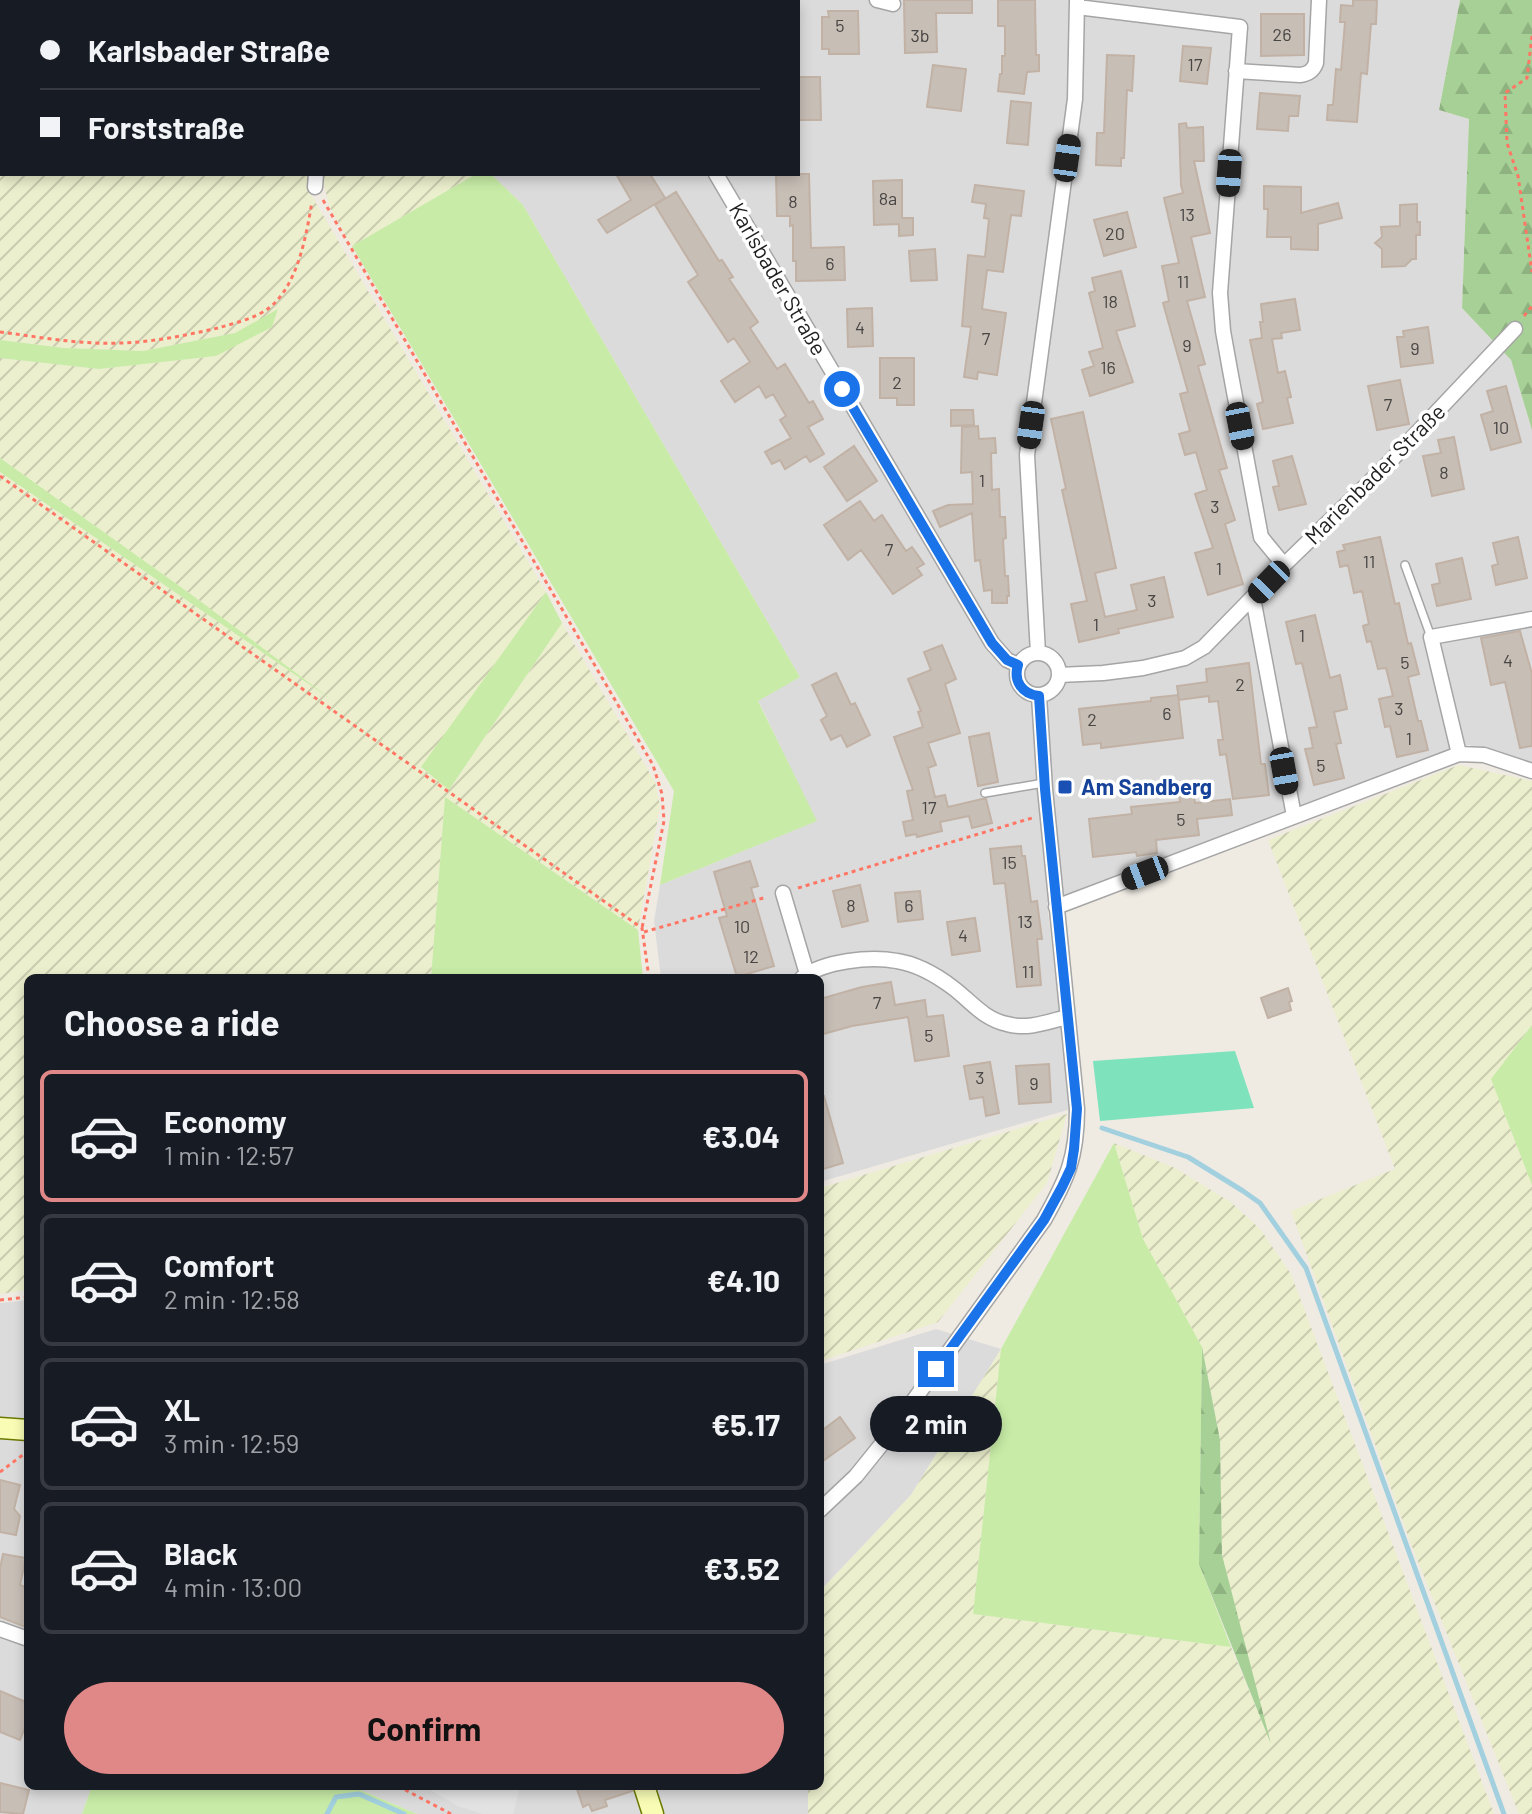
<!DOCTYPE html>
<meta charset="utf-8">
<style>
body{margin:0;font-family:Barlow,sans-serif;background:#20242c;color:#f1f3f6;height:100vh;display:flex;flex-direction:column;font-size:30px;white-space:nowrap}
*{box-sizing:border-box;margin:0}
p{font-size:26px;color:#9ea1a6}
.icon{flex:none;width:44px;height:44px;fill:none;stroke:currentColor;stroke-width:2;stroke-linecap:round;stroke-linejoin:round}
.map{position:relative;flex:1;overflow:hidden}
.drawer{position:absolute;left:24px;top:974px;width:800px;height:816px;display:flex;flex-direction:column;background:#171b24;border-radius:12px;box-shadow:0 4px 12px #0003}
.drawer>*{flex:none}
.top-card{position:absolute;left:0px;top:0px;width:800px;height:176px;box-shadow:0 4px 12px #0003;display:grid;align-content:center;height:176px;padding:0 40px;background:#171b24}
.end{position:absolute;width:36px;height:36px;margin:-18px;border:10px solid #1a73e8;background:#fff;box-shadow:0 0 0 4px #fff}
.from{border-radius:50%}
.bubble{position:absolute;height:56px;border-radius:28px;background:#171b24;box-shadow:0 4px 12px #0003;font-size:26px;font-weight:700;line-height:56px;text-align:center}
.car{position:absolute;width:24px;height:48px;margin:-24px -12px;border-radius:10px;box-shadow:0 0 6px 2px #0007;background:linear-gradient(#222 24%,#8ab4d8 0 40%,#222 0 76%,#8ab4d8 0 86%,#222 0)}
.top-card b{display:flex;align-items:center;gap:28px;height:76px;font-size:30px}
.top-card b+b{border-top:2px solid #363941}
.top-card i{width:20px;height:20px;background:#f1f3f6}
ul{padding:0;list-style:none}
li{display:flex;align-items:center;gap:24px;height:132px;margin:0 16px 12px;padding:0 24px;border:4px solid #363941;border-radius:12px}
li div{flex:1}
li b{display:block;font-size:30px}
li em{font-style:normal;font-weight:700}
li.selected{border-color:#e08787}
li>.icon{width:72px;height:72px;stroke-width:1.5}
h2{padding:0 40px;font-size:36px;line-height:96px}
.button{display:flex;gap:16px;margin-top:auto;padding:16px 40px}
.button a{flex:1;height:92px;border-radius:48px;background:#e08787;color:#111;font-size:32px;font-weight:700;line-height:92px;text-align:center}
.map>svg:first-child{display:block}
</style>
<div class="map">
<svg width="1532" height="1814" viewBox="0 0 1532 1814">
<defs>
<pattern id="farmland-furrows" width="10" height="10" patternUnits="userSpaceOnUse" patternTransform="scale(2)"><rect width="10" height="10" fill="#ecefcd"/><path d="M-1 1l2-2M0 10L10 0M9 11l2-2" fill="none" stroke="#caccb0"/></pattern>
<pattern id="forest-firs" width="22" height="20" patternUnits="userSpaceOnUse" patternTransform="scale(2)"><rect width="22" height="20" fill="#a7d096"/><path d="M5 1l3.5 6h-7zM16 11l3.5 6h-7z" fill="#8fb281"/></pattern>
</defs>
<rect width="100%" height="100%" fill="#efebe3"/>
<path fill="#dcdbdb" d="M152 0H1460L1439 110 1469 119 1462 308 1511 360 1532 430V765L1469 745 1047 903 1071 1109 820 1182V978H661L654 921 660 885 816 821 758 700 800 677 523 205 491 174H798V2H155Z
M28 1300V1786H92L82 1814H0V1303Z
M936 1329 1001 1349 911 1495 820 1591V1365Z
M351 1786H808V1814H417Z"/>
<path fill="url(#farmland-furrows)" d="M0 0H152L155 2H2V174H309L310 193 546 592 421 768 450 789 562 623 655 782 660 806 638 930 445 797 431 978H28V1290L0 1294V472L309 684 192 595 0 458V358L99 369 216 356 278 311 235 333 143 351 64 348 0 340Z
M324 174H476L352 246 330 208 324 185Z
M1459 765 1532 781V1025L1491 1079 1532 1185V1814H1519L1411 1544 1291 1211 1395 1169 1268 840Z
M1067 1114 1047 1183 938 1322 820 1361V1188Z
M1114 1143 1175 1168 1232 1203 1261 1230 1291 1274 1494 1814H808V1786H820V1591L911 1495 1001 1349 973 1614 1231 1647 1268 1736 1222 1555 1220 1440 1202 1347 1143 1239Z"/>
<path fill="#c8eca7" d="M476 174H491L523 205 800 677 758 701 817 821 660 885 674 791 352 246Z
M278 309 272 327 216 356 99 369 0 358V340L64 348 143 351 235 333Z
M0 458 192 595 332 700 0 472Z
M546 592 562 623 449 790 421 767Z
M445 797 638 930 643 978H431Z
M1532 1025V1185L1491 1079Z
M1114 1143 1143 1239 1202 1347 1199 1564 1231 1647 973 1614 1001 1349Z
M92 1786H351L417 1814H82Z"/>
<path fill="url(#forest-firs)" d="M1460 0H1532V430L1511 360 1462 308 1469 119 1439 110Z
M1202 1347 1220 1440 1222 1555 1271 1744 1199 1564Z"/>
<path fill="#7ee2bc" d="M1235 1051 1254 1108 1100 1121 1093 1061Z"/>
<path fill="#e2e2e2" d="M423 1786H520L513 1814H483L458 1806Z"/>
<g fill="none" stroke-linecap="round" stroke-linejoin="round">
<path stroke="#a2d0df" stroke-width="5" d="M1102 1128 1188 1157 1243 1191 1260 1203 1306 1268 1504 1814
M327 1814 336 1797 359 1794 404 1814"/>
</g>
<path fill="#c7beb6" stroke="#c1b2a5" stroke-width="2" d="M904 0H972V13H936L937 52 905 53Z
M998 0H1035L1036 55H1039V71L1027 72 1024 94 998 91 1000 74H1002V56H1005V26H998Z
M1353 0H1377L1376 24H1371L1367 74 1361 73 1357 122 1327 120 1328 105H1333L1336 69 1341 70 1345 22H1340L1341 5 1353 6Z
M828 11H858L859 54H829V49H822V17H829Z
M1261 14H1304V55L1261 56Z
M1183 46 1211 48 1207 84 1180 81Z
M1107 55 1134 56 1132 91 1127 90 1124 158H1121V166L1096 165 1097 133H1104Z
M933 65 966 69 961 111 927 107Z
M798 77H820L821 120H798Z
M1260 93 1300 96 1298 116H1289L1288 131 1257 129Z
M1011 101 1031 103 1028 145 1007 143Z
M1186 123 1187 128 1203 127 1204 161H1194L1210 233 1191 237 1205 297 1187 301 1205 364 1198 366 1227 468 1219 470 1235 520 1225 524 1243 584 1208 595 1195 553 1213 548 1195 494 1207 490 1196 452 1185 455 1179 434 1190 431 1180 394 1188 392 1163 303 1169 301 1162 266 1179 263 1164 198 1183 193 1181 185 1179 124Z
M616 174H650L665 198 607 233 598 220 631 200Z
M776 174H809L811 248 844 247 845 280 796 281V261H793V225L790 226V216H777Z
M902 180V218H913V235L899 236V224L874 225 873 181Z
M975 185 1024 191 1021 216 1011 215 1003 272 987 270 982 309 1006 313 997 375 978 372 977 379 964 377 971 327 962 326 968 255 985 257 989 219 984 218 986 204 972 202Z
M1264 186 1301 187V213L1338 203 1342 218 1318 224V250L1291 249V237H1267L1268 209H1264Z
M676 192 719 261 722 260 733 277 729 279 758 322 750 328 777 369 785 364 809 403 813 401 823 419 808 427 824 454 810 462 806 456 785 469 780 460 772 464 765 452 791 438 780 420 786 416 773 394 766 398 759 386 735 402 721 381 750 362 734 338 728 342 688 282 698 275 655 205Z
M1417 204V222H1420V235H1416V259H1412L1405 266 1382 267V249L1375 243 1382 237 1381 227 1400 226V205Z
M1127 212 1136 247 1104 256 1094 220Z
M935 249 937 280 911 281 909 251Z
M1121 271 1135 326 1116 331 1133 382 1090 396 1082 370 1094 366 1089 352 1103 348 1089 293 1095 291 1092 278Z
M1295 299 1300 330 1281 333 1282 338 1272 339 1278 373 1285 371 1291 397 1287 398 1293 423 1263 429 1257 404 1263 402 1250 340 1262 338 1260 322H1263L1261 304Z
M872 308 873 346 848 347 847 309Z
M1428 327 1433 363 1401 367 1397 337H1404L1403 331Z
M880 358H914V405H897V398H880Z
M1400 380 1409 424 1377 430 1368 386Z
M1506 386 1521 442 1491 450 1481 415 1493 411 1487 391Z
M951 410H973L974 425 951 426Z
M1083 412 1116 568 1095 573 1105 617 1137 610 1131 585 1164 577 1173 617 1118 629 1119 633 1079 642 1071 604 1087 601 1062 490 1066 489 1051 419Z
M978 426 979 439 995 438 996 453H991L992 490 999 489 1000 517H1005L1006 538 1003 539 1005 576H1008L1009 596H1007V603H992V590L984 591 980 560 975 561 972 513 940 527 933 511 948 505 973 504 972 472 961 473 962 427Z
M1454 437 1464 489 1432 496 1423 456 1441 453 1438 440Z
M854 446 877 481 847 501 824 467Z
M1292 456 1306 504 1279 510 1273 487 1279 486 1273 461Z
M860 501 874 521 882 515 906 551 912 547 924 564 917 568 922 575 893 594 861 550 848 560 824 525Z
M1380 537 1395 604 1399 603 1408 644 1411 643 1419 674 1408 677 1418 721H1421L1428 750 1397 757 1390 726 1385 727 1379 699 1393 696 1386 668 1378 669 1371 641 1367 642 1363 626 1369 624 1362 591 1354 593 1348 565 1340 567 1337 552 1345 550 1343 545Z
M1518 537 1527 578 1496 585 1492 566 1498 564 1493 543Z
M1462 558 1471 599 1437 606 1432 585 1440 583 1436 564Z
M1315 615 1330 678 1340 675 1347 709 1334 712 1341 743 1336 744 1344 778 1314 785 1305 749 1313 748 1309 728 1317 727 1302 663 1296 664 1286 622Z
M1520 631 1532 674V746L1520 748 1505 682 1491 685 1481 638Z
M942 645 956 679 945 684 960 733 928 743 936 765 928 768 935 797 945 795 948 807 982 799H986L992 823 972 828 969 816 940 822 942 831 917 837 916 834 906 836 903 822 913 820 907 791 913 790 894 737 923 727 918 712 921 711 908 679 931 670 924 652Z
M1249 663 1261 764H1265L1269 795 1233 799 1226 754 1220 755 1218 740H1223L1218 701 1209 702V696L1179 700 1177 686 1207 682 1206 669Z
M836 673 851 705 855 703 870 735 847 747 841 735 831 740 821 720 827 716 812 685Z
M1178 695 1183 738 1101 748V743L1083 745 1079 709 1151 701V698Z
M989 733 998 782 978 786 969 737Z
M1193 791 1195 803 1230 799 1232 815 1197 819 1199 835 1156 840 1157 853 1137 856 1136 852 1093 857 1089 819 1132 814 1131 807 1180 802 1179 793Z
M1021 846 1022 856H1025L1031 902 1037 901 1042 939H1037L1041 985 1017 987 1005 883 994 884 990 849Z
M750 861 758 886 751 888 774 966 737 977 719 918 727 916 714 872Z
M860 885 868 921 842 927 833 891Z
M920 891 923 919 898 922 895 893Z
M975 918 980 951 952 955 947 922Z
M891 982 895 1005 925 1000 927 1017 943 1015 949 1056 915 1061 908 1017 852 1026 820 1035V999L862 987Z
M1288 988 1292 1001 1289 1002 1291 1010 1268 1018 1261 998Z
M990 1062 999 1113 986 1116 983 1097 970 1099 964 1066Z
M1049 1064 1051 1102 1019 1104 1016 1066Z
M820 1096H824L843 1163 820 1170Z
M840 1417 855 1438 820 1463V1432Z
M0 1480 20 1485 14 1509 20 1516 16 1535 0 1532Z
M3 1554 26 1558 20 1585 28 1588V1628L0 1617V1568Z
M0 1691 28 1703V1720L20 1740 0 1732Z
M0 1783 29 1790 23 1814 0 1812Z
M576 1786H631L632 1791 605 1800 607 1806 592 1811 589 1804 583 1807Z"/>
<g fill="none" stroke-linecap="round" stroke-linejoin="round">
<defs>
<path id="lane" d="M1405 565 1431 637
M985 793 1044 783"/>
<path id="street" d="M286 0V2
M614 0 615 2
M877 0 893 4
M1077 7 1240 27 1220 293 1223 331 1230 370 1261 537 1284 565
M1236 71 1300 75C1308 74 1313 71 1316 63L1319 0
M716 174 992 643 1007 660 1018 665
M315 187 316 174
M1253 598 1294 816
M1017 674a21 21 0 1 1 42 0a21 21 0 1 1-42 0Z
M1038 653 1027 455 1075 99 1077 1
M1059 675 1103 673 1143 668 1185 658 1204 647 1284 565 1380 472 1515 329
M1459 754 1431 637 1532 619
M783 893 807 974
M1056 907 1459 754 1484 755 1532 771
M802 978C823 961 870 956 897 961 916 964 936 975 952 987 971 1001 983 1019 1007 1024 1027 1030 1047 1022 1067 1017
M820 1510 856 1476 885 1440 1044 1220C1067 1179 1077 1158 1077 1109L1045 789 1039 696
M0 1629 28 1639"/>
<path id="secondary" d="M0 1428 28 1430
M644 1786 653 1814"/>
</defs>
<use href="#lane" stroke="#a5a5a5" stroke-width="10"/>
<use href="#street" stroke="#a5a5a5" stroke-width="17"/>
<use href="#secondary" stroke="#6b7900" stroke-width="23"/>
<path stroke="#ff7664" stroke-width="3" stroke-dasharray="4 4" stroke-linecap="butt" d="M665 2 687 0
M1532 36 1527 78 1505 93 1507 143 1518 176 1532 272
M323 200 653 765 662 794 664 821 642 928
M1524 316 1532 306
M0 332C40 337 81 345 122 343 154 342 187 335 218 328 235 323 256 318 269 308 298 285 306 236 312 202
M0 476 642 928 649 978
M798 888 1032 818
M644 932 767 897
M0 1300 28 1297
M0 1472 28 1451
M398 1786 451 1814"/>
<use href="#lane" stroke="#fff" stroke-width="7"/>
<use href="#street" stroke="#fff" stroke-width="14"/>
<use href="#secondary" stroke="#f8fcb4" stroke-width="20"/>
</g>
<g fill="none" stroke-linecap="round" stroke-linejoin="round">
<path stroke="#1a73e8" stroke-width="10" d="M842 389 992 643 1007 660 1018 665C1013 681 1022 694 1039 696L1045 789 1077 1109 1074 1149 1071 1168 1062 1187 1044 1220 936 1369"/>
</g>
<rect fill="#1a4fb4" stroke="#fff" stroke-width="3" x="1057" y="779" width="16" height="16" rx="4"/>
<g text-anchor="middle" stroke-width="7" stroke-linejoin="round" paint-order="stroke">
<g font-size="18" fill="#484644">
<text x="840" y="32">5</text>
<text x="1282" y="41">26</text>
<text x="920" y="42">3b</text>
<text x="1195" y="71">17</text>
<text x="888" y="205">8a</text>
<text x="793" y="208">8</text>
<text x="1187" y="221">13</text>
<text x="1115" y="240">20</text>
<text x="830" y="270">6</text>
<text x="1183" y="288">11</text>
<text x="1110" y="308">18</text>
<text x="860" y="334">4</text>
<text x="986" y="345">7</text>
<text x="1187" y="352">9</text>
<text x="1415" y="355">9</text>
<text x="1108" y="374">16</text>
<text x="897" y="389">2</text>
<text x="1388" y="411">7</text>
<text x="1501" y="434">10</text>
<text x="1444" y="479">8</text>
<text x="982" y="487">1</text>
<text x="1215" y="513">3</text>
<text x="889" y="556">7</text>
<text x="1369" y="568">11</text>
<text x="1219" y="575">1</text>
<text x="1152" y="607">3</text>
<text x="1096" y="631">1</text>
<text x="1302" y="642">1</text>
<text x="1508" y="667">4</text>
<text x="1405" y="669">5</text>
<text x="1240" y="691">2</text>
<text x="1399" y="715">3</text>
<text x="1167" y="720">6</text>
<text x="1092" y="726">2</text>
<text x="1409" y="745">1</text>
<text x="1321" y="772">5</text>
<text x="929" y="814">17</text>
<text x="1181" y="826">5</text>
<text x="1009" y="869">15</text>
<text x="851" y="912">8</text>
<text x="909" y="912">6</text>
<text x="1025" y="928">13</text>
<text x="742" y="933">10</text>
<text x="963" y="942">4</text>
<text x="751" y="963">12</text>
<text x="1028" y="978">11</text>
<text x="877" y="1009">7</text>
<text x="929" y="1042">5</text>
<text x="980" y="1084">3</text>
<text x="1034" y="1090">9</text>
</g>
<g font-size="22" fill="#1e1e1e" stroke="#fff">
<text transform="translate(778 279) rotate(60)" y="8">Karlsbader Straße</text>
<text transform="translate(1375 474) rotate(-45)" y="8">Marienbader Straße</text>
</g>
<g font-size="22" font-weight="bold" fill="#164399" stroke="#fff" text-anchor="start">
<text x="1081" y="795">Am Sandberg</text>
</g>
</g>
</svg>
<i class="end from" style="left:842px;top:389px"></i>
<i class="end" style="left:936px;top:1369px"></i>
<div class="bubble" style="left:870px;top:1396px;width:132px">2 min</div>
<i class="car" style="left:1067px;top:158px;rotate:8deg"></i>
<i class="car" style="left:1229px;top:173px;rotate:184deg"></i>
<i class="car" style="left:1031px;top:425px;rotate:188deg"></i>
<i class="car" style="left:1240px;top:426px;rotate:169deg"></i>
<i class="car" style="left:1269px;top:582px;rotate:224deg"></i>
<i class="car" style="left:1284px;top:771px;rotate:170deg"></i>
<i class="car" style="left:1145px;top:873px;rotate:249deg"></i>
<div class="top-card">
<b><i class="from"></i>Karlsbader Straße</b>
<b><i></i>Forststraße</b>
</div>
<section class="drawer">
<h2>Choose a ride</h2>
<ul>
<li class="selected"><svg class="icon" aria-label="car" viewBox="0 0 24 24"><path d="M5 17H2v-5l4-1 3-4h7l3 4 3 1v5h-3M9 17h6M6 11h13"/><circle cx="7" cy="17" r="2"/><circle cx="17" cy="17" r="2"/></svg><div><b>Economy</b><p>1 min · 12:57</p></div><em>€3.04</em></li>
<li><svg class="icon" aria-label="car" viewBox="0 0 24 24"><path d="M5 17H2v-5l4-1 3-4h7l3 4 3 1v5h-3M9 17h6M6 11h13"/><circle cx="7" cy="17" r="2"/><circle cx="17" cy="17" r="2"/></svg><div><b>Comfort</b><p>2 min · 12:58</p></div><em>€4.10</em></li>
<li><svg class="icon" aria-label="car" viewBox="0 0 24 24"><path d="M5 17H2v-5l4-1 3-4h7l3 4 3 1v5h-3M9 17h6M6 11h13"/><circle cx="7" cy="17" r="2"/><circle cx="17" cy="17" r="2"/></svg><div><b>XL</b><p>3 min · 12:59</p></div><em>€5.17</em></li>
<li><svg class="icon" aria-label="car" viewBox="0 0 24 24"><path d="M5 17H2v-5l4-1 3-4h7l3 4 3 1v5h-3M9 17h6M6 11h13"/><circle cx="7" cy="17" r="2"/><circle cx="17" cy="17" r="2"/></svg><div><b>Black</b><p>4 min · 13:00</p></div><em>€3.52</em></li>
</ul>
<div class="button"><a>Confirm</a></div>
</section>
</div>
